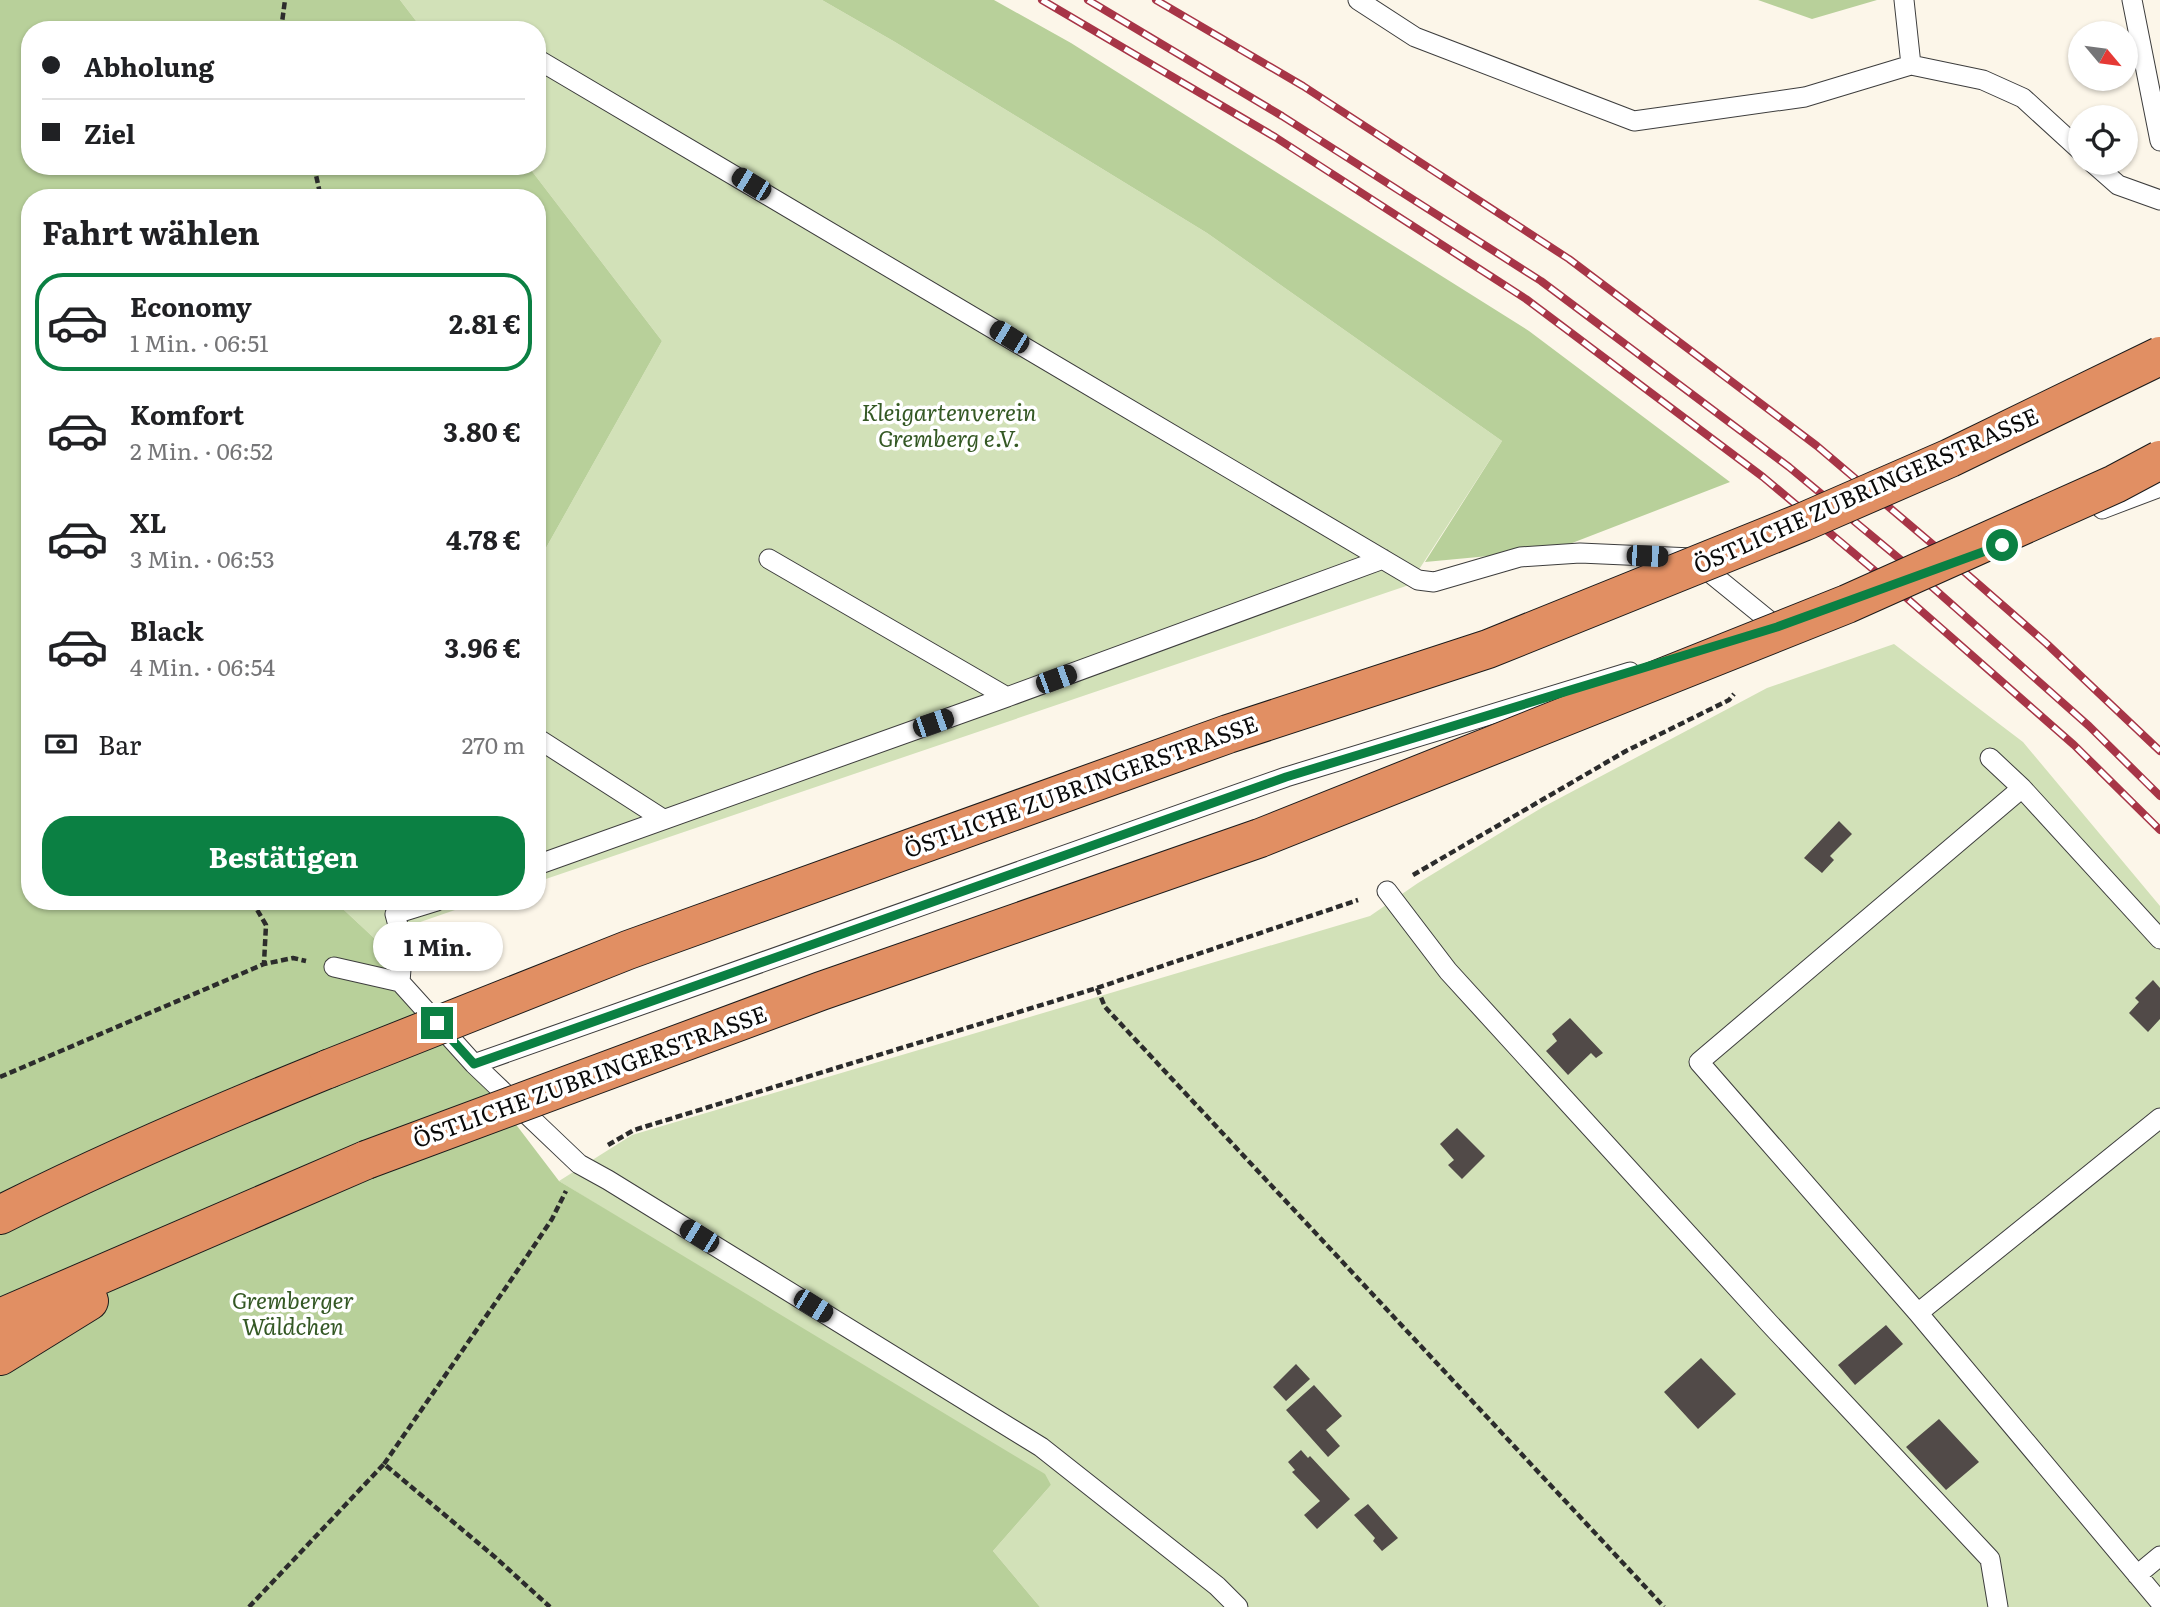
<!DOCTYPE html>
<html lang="de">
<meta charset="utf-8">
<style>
body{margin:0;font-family:Literata,serif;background:#f2f2f2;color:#202124;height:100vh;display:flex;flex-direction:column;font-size:26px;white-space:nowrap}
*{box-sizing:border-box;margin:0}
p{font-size:23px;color:#757577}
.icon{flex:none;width:38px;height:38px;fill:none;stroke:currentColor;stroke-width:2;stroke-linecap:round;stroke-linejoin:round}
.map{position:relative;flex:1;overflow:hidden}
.drawer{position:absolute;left:21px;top:189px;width:525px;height:721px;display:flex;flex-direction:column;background:#fff;border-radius:28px;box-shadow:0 2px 5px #0004}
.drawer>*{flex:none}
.top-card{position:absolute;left:21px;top:21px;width:525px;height:154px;border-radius:28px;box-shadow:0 2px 5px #0004;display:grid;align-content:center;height:154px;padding:0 21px;background:#fff}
.needle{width:46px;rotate:119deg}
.controls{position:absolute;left:2068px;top:21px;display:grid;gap:14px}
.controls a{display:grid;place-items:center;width:70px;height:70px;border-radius:50%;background:#fff;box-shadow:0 2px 5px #0004;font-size:35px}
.end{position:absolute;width:32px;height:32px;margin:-16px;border:9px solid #0b8043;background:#fff;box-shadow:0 0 0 4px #fff}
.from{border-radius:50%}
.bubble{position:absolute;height:49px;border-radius:24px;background:#fff;box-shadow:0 2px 5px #0004;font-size:23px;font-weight:700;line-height:49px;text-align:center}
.car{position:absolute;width:21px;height:42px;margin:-21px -10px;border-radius:9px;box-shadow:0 0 5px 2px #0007;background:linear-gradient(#222 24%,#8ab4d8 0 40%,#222 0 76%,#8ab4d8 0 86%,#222 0)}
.top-card b{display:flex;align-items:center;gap:24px;height:66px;font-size:26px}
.top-card b+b{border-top:2px solid #e0e0e0}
.top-card i{width:18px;height:18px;background:#202124}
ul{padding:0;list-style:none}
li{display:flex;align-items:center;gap:21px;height:98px;margin:0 14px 10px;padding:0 7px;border:4px solid transparent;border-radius:28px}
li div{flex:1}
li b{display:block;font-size:26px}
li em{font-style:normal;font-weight:700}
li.selected{border-color:#0b8043}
li>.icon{width:63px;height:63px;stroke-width:1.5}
h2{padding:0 21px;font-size:32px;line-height:84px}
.pay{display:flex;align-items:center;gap:18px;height:77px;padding:0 21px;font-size:26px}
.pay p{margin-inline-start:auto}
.action{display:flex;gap:14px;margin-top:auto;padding:14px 21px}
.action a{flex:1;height:80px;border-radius:28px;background:#0b8043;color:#fff;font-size:28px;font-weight:700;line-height:80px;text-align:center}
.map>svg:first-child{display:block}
</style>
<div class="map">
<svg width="2160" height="1607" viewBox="0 0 2160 1607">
<rect width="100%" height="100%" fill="#fcf6e9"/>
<path fill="#d2e1b8" d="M400 0H822L895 42 1207 233 1502 441 1409 585 537 882V564L662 341 528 166H537V30H423Z
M1894 644 2023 742 2160 906V1607H1040L993 1551 1051 1485 559 1181 632 1135 1370 916 1418 883 1543 807 1767 688Z
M349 901H481L374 938 344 910Z"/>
<path fill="#b8d09a" d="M0 0H400L423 30H30V166H528L662 341 537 564V198H30V901H349L344 910 374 938 559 1181 1045 1474 1051 1485 993 1551 1040 1607H0Z
M822 0H994L1071 43 1529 331 1730 482 1554 550 1425 562 1502 441 1207 233 895 42Z
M1758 0H1877L1812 19Z"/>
<path fill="#514a48" d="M1839 821 1852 834 1830 856 1834 860 1822 873 1804 858Z
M2153 980 2160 988V1019L2148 1032 2129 1013 2139 1002 2135 998Z
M1570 1018 1603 1053 1596 1058 1591 1053 1568 1075 1546 1051 1557 1041 1552 1034Z
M1457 1128 1485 1156 1462 1179 1448 1165 1454 1160 1440 1144Z
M1886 1325 1903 1344 1855 1385 1838 1365Z
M1701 1358 1736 1394 1698 1429 1664 1392Z
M1296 1364 1310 1379 1286 1401 1273 1387Z
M1314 1385 1342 1416 1326 1430 1340 1446 1328 1457 1286 1410Z
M1939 1419 1979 1462 1946 1490 1906 1447Z
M1301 1450 1308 1458 1310 1456 1350 1499 1317 1529 1304 1515 1320 1501 1292 1472 1295 1470 1288 1462Z
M1368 1504 1398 1538 1382 1551 1373 1541 1375 1538 1354 1515Z"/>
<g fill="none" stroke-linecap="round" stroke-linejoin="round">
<defs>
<path id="service" d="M1358 0 1415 37 1634 121 1805 97 1911 65 1983 80 2023 98 2081 151
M1904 0 1911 65
M2132 0 2160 141
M537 59 1418 580 1434 582 1520 557 1580 553 1692 558 1777 627
M2093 163 2118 185 2160 200
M2102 509 2160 487
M769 559 1007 697 1383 559
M537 738 663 819
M1990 758 2022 788 2160 939
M2022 788 1699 1062 1918 1313 2160 1602
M537 865 1007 697
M1387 891 1448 971 1769 1323 1990 1559 1998 1607
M334 967 400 982 474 1064 579 1164 608 1180 1041 1447 1217 1586 1238 1607
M400 982 403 944 395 914 437 901
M474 1064 1286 777 1630 672
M1918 1313 2160 1118
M2137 1575 2160 1556"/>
<path id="motorway" d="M0 1215C107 1161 217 1114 328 1069
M0 1318 366 1160
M0 1356 89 1301"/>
</defs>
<use href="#service" stroke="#3d3d3d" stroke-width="21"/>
<use href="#motorway" stroke="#1b1b1b" stroke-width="40"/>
<path stroke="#2c2c2c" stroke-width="4.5" stroke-dasharray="7 3.5" stroke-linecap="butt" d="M281 30 285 0
M314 166 321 198
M1413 875 1626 751 1729 700 1734 694
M252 901 266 925 264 963
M1097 988 1105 1007 1664 1607
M0 1077 264 964 293 958 306 961
M608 1145 634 1130 1097 988 1358 900
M384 1464 509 1283 552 1219 566 1191
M249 1607 384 1464 496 1558 550 1607"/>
<use href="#service" stroke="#fff" stroke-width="19"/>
<use href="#motorway" stroke="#e18f63" stroke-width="38"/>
<defs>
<path id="rail" d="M1042 0 1275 137 1526 299 1763 477 1893 586 2074 745 2160 830
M1088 0 1282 116 1541 281 1789 467 1913 570 2089 726 2160 796
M1156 0 1303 86 1569 259 1817 446 1937 548 2047 644 2160 751"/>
</defs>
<use href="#rail" stroke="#a73547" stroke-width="8"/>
<use href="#rail" stroke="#fff" stroke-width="5" stroke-dasharray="16" stroke-linecap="butt"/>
<defs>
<path id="motorway-bridge" d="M328 1069 628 950 1228 734 1488 649 1803 522 1950 458 2160 356
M366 1160 821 991 1260 838 1847 604 2115 484 2160 460"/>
</defs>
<use href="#motorway-bridge" stroke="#1b1b1b" stroke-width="40" stroke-linecap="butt"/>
<use href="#motorway-bridge" stroke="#e18f63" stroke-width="38"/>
</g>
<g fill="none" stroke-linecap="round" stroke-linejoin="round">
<path stroke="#0b8043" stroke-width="9" d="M437 1023 474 1064 1286 777 1777 627 2002 545"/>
</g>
<g text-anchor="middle" stroke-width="7" stroke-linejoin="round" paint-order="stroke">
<g font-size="23" font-style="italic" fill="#345824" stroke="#fff">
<text x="949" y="421">Kleigartenverein<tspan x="949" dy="26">Gremberg e.V.</tspan></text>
<text x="293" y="1309">Gremberger<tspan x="293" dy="26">Wäldchen</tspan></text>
</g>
<g font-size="23" fill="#0a0a0a" stroke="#fff">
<text transform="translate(1866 491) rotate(-24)" y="8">ÖSTLICHE ZUBRINGERSTRASSE</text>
<text transform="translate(1081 787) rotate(-20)" y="8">ÖSTLICHE ZUBRINGERSTRASSE</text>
<text transform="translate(590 1077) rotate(-20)" y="8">ÖSTLICHE ZUBRINGERSTRASSE</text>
</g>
</g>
</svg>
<div class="controls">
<a><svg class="needle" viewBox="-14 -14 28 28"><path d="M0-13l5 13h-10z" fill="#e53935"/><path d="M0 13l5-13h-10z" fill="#757577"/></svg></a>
<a><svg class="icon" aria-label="locate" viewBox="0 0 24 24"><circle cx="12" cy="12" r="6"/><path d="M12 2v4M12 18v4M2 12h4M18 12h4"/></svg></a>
</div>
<i class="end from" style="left:2002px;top:545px"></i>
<i class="end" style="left:437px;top:1023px"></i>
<div class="bubble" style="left:373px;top:922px;width:130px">1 Min.</div>
<i class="car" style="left:751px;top:184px;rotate:301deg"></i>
<i class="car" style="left:1009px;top:337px;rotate:301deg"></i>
<i class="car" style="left:1647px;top:556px;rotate:92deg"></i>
<i class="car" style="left:1056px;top:679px;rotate:70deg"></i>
<i class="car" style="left:933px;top:723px;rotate:71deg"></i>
<i class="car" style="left:699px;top:1236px;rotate:302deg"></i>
<i class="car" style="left:813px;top:1306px;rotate:122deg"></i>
<div class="top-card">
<b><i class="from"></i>Abholung</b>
<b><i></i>Ziel</b>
</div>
<section class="drawer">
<h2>Fahrt wählen</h2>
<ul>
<li class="selected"><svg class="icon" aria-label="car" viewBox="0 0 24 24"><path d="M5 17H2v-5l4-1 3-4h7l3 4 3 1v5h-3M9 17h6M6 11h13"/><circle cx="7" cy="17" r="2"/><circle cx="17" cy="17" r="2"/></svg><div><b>Economy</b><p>1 Min. · 06:51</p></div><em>2.81 €</em></li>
<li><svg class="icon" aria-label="car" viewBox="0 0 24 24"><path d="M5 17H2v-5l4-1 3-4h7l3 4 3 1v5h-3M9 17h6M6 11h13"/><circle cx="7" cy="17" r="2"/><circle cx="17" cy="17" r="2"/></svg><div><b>Komfort</b><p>2 Min. · 06:52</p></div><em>3.80 €</em></li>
<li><svg class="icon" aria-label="car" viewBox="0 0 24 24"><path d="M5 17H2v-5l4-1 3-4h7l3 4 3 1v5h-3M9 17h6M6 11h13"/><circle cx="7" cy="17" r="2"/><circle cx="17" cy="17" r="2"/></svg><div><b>XL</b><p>3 Min. · 06:53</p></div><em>4.78 €</em></li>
<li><svg class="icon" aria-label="car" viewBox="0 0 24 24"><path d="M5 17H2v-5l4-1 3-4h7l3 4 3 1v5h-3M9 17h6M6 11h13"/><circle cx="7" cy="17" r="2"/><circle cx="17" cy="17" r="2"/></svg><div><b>Black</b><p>4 Min. · 06:54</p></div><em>3.96 €</em></li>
</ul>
<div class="pay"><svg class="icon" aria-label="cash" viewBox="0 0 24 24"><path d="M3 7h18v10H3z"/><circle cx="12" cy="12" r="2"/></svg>Bar<p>270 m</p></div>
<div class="action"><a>Bestätigen</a></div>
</section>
</div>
